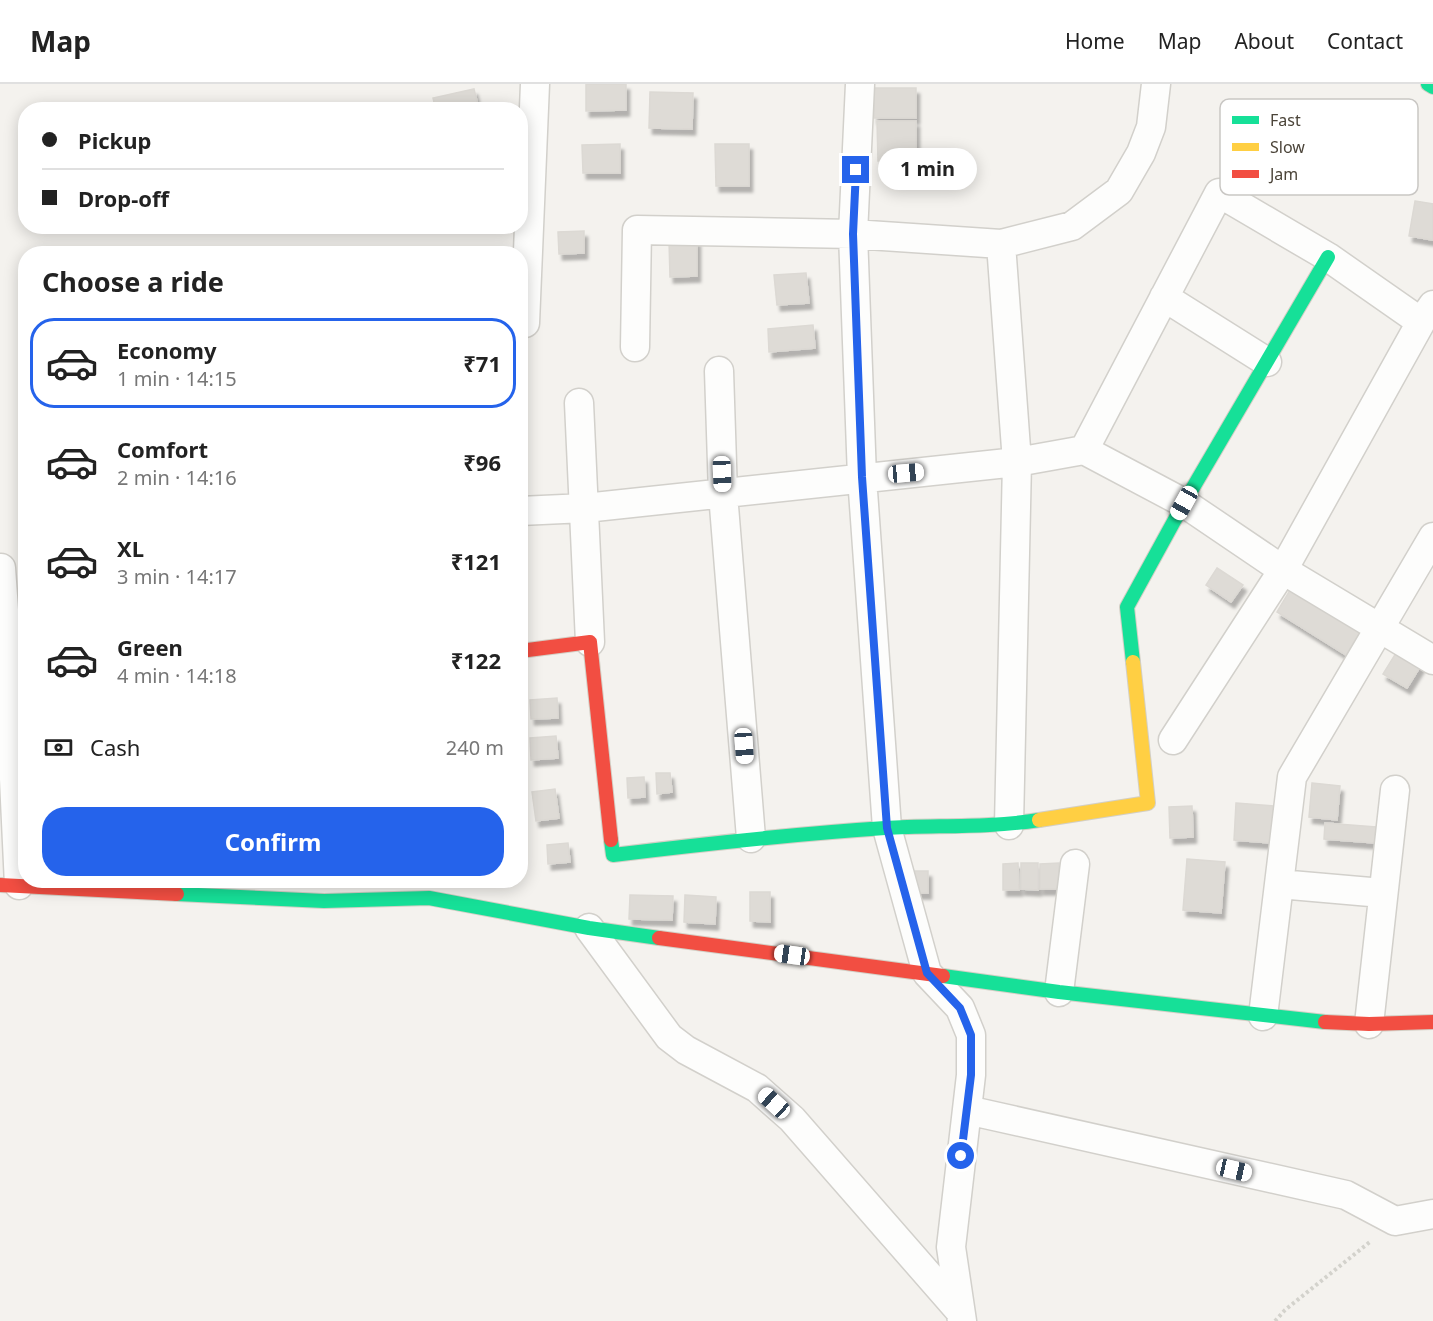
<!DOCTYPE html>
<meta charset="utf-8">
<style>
body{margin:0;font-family:"Noto Sans",sans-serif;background:#f2f2f2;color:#222;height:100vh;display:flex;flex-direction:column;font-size:22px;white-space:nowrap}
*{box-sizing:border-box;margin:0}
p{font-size:20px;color:#767676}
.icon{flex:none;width:33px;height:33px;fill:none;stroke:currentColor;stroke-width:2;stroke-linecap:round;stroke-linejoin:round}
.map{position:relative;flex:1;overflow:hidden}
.drawer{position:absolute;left:18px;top:162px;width:510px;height:642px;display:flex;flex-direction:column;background:#fff;border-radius:24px;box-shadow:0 3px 15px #0003}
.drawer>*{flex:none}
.guide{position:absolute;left:18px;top:18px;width:510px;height:132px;border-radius:24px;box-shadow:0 3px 15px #0003;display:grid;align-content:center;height:132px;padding:0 24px;background:#fff}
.end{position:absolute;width:27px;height:27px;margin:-14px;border:8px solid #2563eb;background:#fff;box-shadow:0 0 0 3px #fff}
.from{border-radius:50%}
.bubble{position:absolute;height:42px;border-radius:21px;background:#fff;box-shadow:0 3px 15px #0003;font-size:20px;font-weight:700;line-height:42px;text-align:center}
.car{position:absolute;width:18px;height:36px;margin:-18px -9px;border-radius:8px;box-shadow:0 0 4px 2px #0007;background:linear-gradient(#fff 24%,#345 0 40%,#fff 0 76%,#345 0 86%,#fff 0)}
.guide b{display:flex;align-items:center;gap:21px;height:57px;font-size:22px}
.guide b+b{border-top:2px solid #e0e0e0}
.guide i{width:15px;height:15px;background:#222}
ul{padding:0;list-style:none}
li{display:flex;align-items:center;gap:18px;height:90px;margin:0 12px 9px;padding:0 12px;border:3px solid transparent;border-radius:24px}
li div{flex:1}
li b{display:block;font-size:22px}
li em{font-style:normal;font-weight:700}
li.on{border-color:#2563eb}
li>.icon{width:54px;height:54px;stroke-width:1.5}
h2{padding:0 24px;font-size:27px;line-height:72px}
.pay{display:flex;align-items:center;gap:15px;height:66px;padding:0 24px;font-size:22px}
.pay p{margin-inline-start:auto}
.primary-button{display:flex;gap:12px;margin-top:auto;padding:12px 24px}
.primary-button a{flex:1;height:69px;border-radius:24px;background:#2563eb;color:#fff;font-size:24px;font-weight:700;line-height:69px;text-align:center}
header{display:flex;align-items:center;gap:36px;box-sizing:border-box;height:84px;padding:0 30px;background:#fff;border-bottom:2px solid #e0e0e0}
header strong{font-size:28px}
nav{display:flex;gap:33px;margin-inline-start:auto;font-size:21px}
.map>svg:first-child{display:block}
</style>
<header>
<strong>Map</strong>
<nav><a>Home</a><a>Map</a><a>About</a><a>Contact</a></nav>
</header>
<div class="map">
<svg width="1433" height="1237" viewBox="0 0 1433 1237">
<defs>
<filter id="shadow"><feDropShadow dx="3.5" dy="6" stdDeviation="1.5" flood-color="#0004"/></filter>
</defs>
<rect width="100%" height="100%" fill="#f4f2ee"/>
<path fill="#dedbd6" stroke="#dcd9d4" stroke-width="1.5" filter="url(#shadow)" d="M586 0H626V26L586 27Z
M874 4H916V34H874Z
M474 5 479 26H436L433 14Z
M650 8 693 9 692 45 649 44Z
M877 37H916V77H878Z
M620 60V89H583L582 61Z
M715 60H749V102H716Z
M1415 117 1433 120V156L1409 152Z
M584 147V169L559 170 558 148Z
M697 156V192L670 193 669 157Z
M806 189 809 219 777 221 774 191Z
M813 241 815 264 769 268 768 245Z
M1217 484 1243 501 1231 518 1206 501Z
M1293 501 1363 544 1346 571 1277 528Z
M1401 561 1425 575 1407 604 1383 590Z
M557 614 558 634 531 635 530 616Z
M556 652 558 674 531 676 530 654Z
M656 689H670L672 708 657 710Z
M644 693 645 713 628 714 627 694Z
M1312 699 1340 702 1337 736 1309 733Z
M555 705 559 734 536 737 532 708Z
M1236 719 1274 722 1270 759 1234 756Z
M1192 722 1193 753 1170 754 1169 723Z
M1325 739 1376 743 1375 759 1324 755Z
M568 759 570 778 548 780 547 761Z
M1187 775 1225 778 1221 829 1183 826Z
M1018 779 1019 806H1003V780Z
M1021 779H1038V806L1021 805Z
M1059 779V805H1040V780Z
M910 787H928V809H910Z
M750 808H770V838L750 837Z
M630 811 673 812 672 836 629 835Z
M685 811 716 813 715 840 684 838Z"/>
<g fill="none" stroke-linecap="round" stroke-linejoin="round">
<defs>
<path id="street" d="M860 0 853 150 862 393 887 744 927 889 960 924 971 951V991L951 1163 962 1237
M1001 160 1017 378 1009 741
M1164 213 1267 278
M525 239 535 0
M635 263 637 146 853 150 1001 160 1072 142 1119 107 1141 69 1151 43 1156 0
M719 287 723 410 751 754
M579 319 590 558
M1084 366 1219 109 1328 173 1421 238
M520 427 585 424 1017 378 1084 366 1184 419 1283 486 1433 576
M0 610H10L1 484
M1173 656 1283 486 1421 238 1433 221
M1279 800 1382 809
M19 801 10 610 26 609
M589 844 669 953 686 966 757 1004 792 1035 959 1226
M1059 908 1075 780
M1263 932 1292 693 1433 453
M1369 940 1395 706
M967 1026 1346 1111 1395 1137 1433 1130"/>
<path id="fast" d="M1428 0 1433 3
M1133 578 1127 523 1184 419 1328 173
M611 756 613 771C703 760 794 750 885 744 936 741 988 744 1039 736
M177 810 324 817 429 814 589 844 659 854
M943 892 1059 908 1325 938"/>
<path id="slow" d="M1039 736 1148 719 1133 578"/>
<path id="jam" d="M520 567 590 558 611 756
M0 801 177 810
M659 854 943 892
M1325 938 1369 940 1433 938"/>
</defs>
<use href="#street" stroke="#d2d0cb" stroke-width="31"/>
<use href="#fast" stroke="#d3cfc5" stroke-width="16"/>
<use href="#slow" stroke="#d3cfc5" stroke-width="16"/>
<use href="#jam" stroke="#d3cfc5" stroke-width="16"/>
<path stroke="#d3d2cc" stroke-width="4" stroke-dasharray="3 3" stroke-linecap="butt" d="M1275 1237 1285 1226 1371 1157"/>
<use href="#street" stroke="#fdfdfc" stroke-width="28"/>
<use href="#fast" stroke="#16e098" stroke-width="14"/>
<use href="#slow" stroke="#ffcf43" stroke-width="14"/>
<use href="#jam" stroke="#f24e42" stroke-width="14"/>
</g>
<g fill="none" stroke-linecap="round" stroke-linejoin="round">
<path stroke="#2563eb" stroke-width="8" d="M856 86 853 150 862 393 887 744 927 889 960 924 971 951V991L961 1072"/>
</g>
<rect x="1220" y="15" width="198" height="96" rx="9" fill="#fff" stroke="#c9c7c4" stroke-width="1.5"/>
<rect x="1232" y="32" width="27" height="8" fill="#16e098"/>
<rect x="1232" y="59" width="27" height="8" fill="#ffcf43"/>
<rect x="1232" y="86" width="27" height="8" fill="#f24e42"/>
<g font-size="16" fill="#4b4439">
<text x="1270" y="42">Fast</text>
<text x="1270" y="69">Slow</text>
<text x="1270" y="96">Jam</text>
</g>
</svg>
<i class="end from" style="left:961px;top:1072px"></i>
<i class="end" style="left:856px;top:86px"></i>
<div class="bubble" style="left:878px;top:64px;width:99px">1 min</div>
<i class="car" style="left:906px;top:389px;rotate:85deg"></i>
<i class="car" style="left:722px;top:390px;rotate:178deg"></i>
<i class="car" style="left:1184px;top:419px;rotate:209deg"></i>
<i class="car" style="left:744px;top:662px;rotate:176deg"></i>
<i class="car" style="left:792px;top:871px;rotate:278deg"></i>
<i class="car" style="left:774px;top:1019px;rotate:312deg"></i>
<i class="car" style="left:1234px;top:1086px;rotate:103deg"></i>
<div class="guide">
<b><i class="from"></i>Pickup</b>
<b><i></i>Drop-off</b>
</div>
<section class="drawer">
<h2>Choose a ride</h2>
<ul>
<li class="on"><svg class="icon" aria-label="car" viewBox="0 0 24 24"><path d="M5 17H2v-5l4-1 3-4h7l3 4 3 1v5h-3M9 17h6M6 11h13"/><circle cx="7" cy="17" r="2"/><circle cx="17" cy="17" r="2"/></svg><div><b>Economy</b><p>1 min · 14:15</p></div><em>₹71</em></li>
<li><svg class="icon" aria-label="car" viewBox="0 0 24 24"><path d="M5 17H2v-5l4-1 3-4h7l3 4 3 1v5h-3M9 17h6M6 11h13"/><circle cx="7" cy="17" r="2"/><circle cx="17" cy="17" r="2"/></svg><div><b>Comfort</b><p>2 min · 14:16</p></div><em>₹96</em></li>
<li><svg class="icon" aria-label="car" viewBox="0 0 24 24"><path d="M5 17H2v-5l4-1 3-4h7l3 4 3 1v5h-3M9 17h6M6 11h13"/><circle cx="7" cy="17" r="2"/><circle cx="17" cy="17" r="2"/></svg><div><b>XL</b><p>3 min · 14:17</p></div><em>₹121</em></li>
<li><svg class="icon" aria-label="car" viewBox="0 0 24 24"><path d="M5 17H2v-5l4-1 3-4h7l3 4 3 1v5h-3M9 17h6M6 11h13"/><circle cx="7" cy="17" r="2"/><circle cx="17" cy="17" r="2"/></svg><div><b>Green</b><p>4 min · 14:18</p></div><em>₹122</em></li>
</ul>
<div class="pay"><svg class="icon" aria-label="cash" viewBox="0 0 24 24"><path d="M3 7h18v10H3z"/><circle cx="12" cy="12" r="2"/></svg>Cash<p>240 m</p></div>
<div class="primary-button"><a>Confirm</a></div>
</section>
</div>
